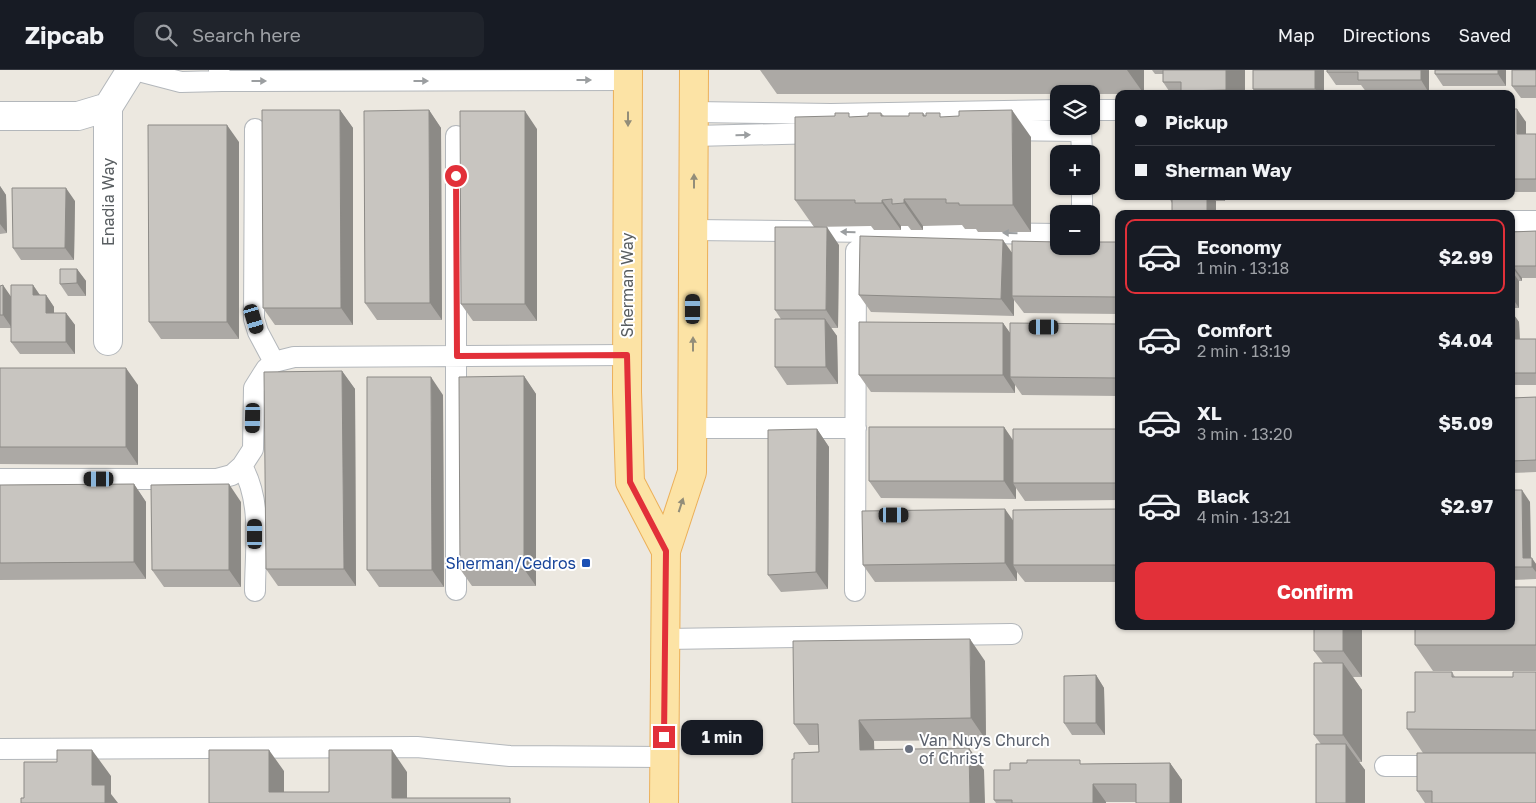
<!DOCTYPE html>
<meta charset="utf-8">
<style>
body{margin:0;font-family:"Golos Text",sans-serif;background:#20242c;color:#f1f3f6;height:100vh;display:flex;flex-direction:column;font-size:19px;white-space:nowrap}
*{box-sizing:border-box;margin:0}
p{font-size:16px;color:#9ea1a6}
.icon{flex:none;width:28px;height:28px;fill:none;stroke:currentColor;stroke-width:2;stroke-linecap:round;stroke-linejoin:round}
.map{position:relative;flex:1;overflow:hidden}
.drawer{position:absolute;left:1115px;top:140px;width:400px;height:420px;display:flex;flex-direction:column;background:#171b24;border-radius:10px;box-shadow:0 1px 4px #0004}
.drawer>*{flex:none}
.banner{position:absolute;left:1115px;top:20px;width:400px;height:110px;border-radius:10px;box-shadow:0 1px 4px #0004;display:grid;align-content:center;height:110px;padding:0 20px;background:#171b24}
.fabs{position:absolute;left:1050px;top:15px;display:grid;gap:10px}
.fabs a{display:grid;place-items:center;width:50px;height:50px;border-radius:10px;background:#171b24;box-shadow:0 1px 4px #0004;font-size:25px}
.end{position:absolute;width:22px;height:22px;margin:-11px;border:6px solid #e23039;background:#fff;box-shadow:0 0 0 2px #fff}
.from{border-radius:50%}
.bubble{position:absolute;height:35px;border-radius:10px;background:#171b24;box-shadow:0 1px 4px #0004;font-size:16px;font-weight:700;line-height:35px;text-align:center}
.car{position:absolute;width:15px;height:30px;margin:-15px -8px;border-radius:6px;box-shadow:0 0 4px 1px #0007;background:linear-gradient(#222 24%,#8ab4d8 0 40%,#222 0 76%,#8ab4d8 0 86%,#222 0)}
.banner b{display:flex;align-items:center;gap:18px;height:48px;font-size:19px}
.banner b+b{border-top:1px solid #363941}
.banner i{width:12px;height:12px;background:#f1f3f6}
ul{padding:9px 0 0;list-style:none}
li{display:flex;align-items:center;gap:15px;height:75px;margin:0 10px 8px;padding:0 10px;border:2px solid transparent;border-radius:10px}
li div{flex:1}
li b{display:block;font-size:19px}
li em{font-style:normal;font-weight:700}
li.selected{border-color:#e23039}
li>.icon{width:45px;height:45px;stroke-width:1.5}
.button{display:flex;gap:10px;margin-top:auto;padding:10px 20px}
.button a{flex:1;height:58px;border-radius:10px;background:#e23039;color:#fff;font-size:20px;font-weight:700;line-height:58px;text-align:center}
header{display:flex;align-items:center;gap:30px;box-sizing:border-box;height:70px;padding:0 25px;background:#171b24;border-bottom:1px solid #363941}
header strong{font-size:24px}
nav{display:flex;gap:28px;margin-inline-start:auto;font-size:18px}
.search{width:350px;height:45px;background:#20242c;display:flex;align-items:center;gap:12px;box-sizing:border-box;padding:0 18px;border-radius:10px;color:#9ea1a6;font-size:19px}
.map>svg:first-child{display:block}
</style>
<header>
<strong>Zipcab</strong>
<div class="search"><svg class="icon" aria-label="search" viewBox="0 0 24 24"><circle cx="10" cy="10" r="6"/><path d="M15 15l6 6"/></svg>Search here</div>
<nav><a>Map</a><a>Directions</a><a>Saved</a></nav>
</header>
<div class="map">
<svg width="1536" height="733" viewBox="0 0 1536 733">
<rect width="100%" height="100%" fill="#ece8e0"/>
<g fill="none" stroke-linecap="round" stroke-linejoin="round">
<defs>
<path id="lane" d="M135 0 181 12 222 11
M219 0 222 11 628 10
M1091 40H1119
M694 42 831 44 1059 40
M255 59 254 249 258 262 274 292
M998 60 1081 61 1082 84
M694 66 822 63
M1082 116V144
M1511 151H1536
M693 160 1059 164
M692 358H856
M242 396C263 433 255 480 255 521
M0 409H217L232 405 242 396 253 379 254 318 266 299 274 292 294 287 627 285
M456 520V66
M855 521 856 181
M666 569 1012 564
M0 679 417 677 510 686 664 687
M1385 696H1444"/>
<path id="street" d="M0 46H78L108 37
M108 271V37L131 0"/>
<path id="primary" d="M628 0 627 322 630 412 666 481
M664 733 666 481 692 402 694 0"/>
</defs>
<use href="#lane" stroke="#b3b7bb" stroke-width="22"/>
<use href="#street" stroke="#b3b7bb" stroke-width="30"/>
<use href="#primary" stroke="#ecb059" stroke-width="30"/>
<use href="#lane" stroke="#fff" stroke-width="20"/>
<use href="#street" stroke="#fff" stroke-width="28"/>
<use href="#primary" stroke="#fce3a5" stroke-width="28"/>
</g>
<path fill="#aca9a5" d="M760 0H1144V24H777Z
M1152 0H1245V24H1171L1163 12V4H1155Z
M1324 0V24H1256L1253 19Z
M1429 0V23H1367L1361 15H1336L1327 2Z
M1435 0H1506V16H1443L1435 4Z
M1536 0V28H1521L1512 16Z
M1511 39 1526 52V64H1536V122H1511Z
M340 40 353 58V255H275L263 238Z
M429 40 441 58 442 250H377L365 233Z
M881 43 884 46H909L923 43 926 46 943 47 1031 67V162H978L976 159H965L962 155 923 156V160H911L908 156H901V160H874L871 156 814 157 795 130 851 47 868 46Z
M537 59V251H473L461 234Z
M239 72V269H161L149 252Z
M0 116 6 125 7 163 0 164Z
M1168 126H1225V131H1216V144L1172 133Z
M75 131 74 190H21L13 178Z
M1536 161V208H1522V211H1519V238H1511V162Z
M1119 172V244L1024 243 1014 230V246L871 242 859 225 1012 182Z
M839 175 838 258H831L837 266 838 314 787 315 775 297 781 249 775 240Z
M77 199 86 211V226H68L60 214Z
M33 215 40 225H46L54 237V243H66L75 255V284H20L11 272V258H0V216L11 227Z
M1511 241 1519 252 1520 269H1536V315H1511Z
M1003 253 1010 263 1119 254V326L1022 325 1015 315V323L871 322 859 305Z
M0 298 138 315V395L0 394Z
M342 301 355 319 356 516H278L266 499Z
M524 306 536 324V516H472L460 499Z
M443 325 444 517H379L367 500Z
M1536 327V402L1511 403V328Z
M1004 357 1013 370 1119 359V430L1025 431 1016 418V429L881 428 869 411Z
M817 359 829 377 828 519 781 522 768 505Z
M134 414 146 432V509L0 510V415Z
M1511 420 1530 432 1531 488 1536 494V509L1511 510Z
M241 432V517H164L152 500Z
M1119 439V512H1025L1017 502V511L875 512 863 495 1013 451Z
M1536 517V601H1433L1415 575Z
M1362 556V607H1353L1362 620V692H1359L1365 700V733L1314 665 1323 593 1314 581Z
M985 591 986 670 874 671V680L969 678 984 700 794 689 819 682 818 675H809L794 654Z
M1452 602 1455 607H1513L1536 602V733H1425L1417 721 1423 683 1407 659 1415 642Z
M1096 605 1104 618 1105 665H1072L1064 653Z
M1170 693 1182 710 1136 732H1106V733H996L994 730 1010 700 1082 694Z"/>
<path fill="#8c8a86" d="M1127 0H1144V24Z
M1226 0H1245V24H1229L1226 20Z
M1315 0H1324V24H1318L1315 19Z
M1421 0H1429V23L1421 10Z
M1498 0H1506V16L1498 4Z
M1517 39 1526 52V76L1517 64Z
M340 40 353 58V255L341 238Z
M429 40 441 58 442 250 430 233Z
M1012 40 1031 67V162L1013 135Z
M525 41 537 59V251L525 234Z
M227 55 239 72V269L227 252Z
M0 116 6 125 7 163 0 154Z
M66 118 75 131 74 190 65 178Z
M1207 126H1212L1216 131V144H1207Z
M1222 126H1225V131Z
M904 129 923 156V160L904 133Z
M882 130 901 156V160L882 133Z
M827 157 839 175 838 258 826 240Z
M1003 170 1015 187 1012 226 1014 230V246L1001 229Z
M1513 196 1522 208V211L1513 198Z
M77 199 86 211V226L77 213Z
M1511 200 1519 211V238L1511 226Z
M3 215 12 228V258L3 245Z
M33 215 41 227 33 225Z
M46 225 54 237V255L46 243Z
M1511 241 1519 252 1520 282 1512 269Z
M66 243 75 255V284L66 272Z
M825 249 837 266 838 314 826 297Z
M1003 253 1015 270 1010 307 1015 315V323L1003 305Z
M126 298 138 315V395L126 377Z
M342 301 355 319 356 516 344 499Z
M524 306 536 324V516L524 499Z
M431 307 443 325 444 517 432 500Z
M1004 357 1016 375 1013 413 1016 418V429L1004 411Z
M817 359 829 377 828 519 816 502Z
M134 414 146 432V509L134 492Z
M229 414 241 432V517L229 500Z
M1522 420 1530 432 1531 497 1523 488Z
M1005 439 1017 456 1013 495 1017 502V511L1005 493Z
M1532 488 1536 494V502L1532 497Z
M1343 556H1362V607L1343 581Z
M970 569 985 591 986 670 971 648Z
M1343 593 1362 620V692L1343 665Z
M1096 605 1104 618 1105 665 1096 653Z
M859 650 874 671 875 701 860 680Z
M1346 674 1365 700V733H1346Z
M969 678 984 700 985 733H970Z
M92 680 111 706V724L118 733H105L92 715Z
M269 680 284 701V733L269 722Z
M392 680 407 702V733L392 728Z
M1170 693 1182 710V733H1170Z
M1093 714 1106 732V733H1093Z"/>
<path fill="#c8c5c0" stroke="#8c8a86" d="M1163 0H1226V20L1181 21V12H1163Z
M1253 0H1315V19H1253Z
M1327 0H1421V10H1358V2H1327Z
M1435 0H1498V4H1435Z
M1512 0H1536V16H1512Z
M1511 39H1517V64H1536V109H1511Z
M262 40H340L341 238H263Z
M429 40 430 233H365L364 41Z
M1012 40 1013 135H959V133H946V129H904V133L892 134V129L882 130V133H855V130H795V47L835 46V43H849V47L868 46V43H881V46H909V43H923V46H926V43H940V47L959 46V41Z
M460 41H525V234H461Z
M148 55H227V252H149Z
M12 118H66L65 178H13Z
M1172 126H1207V144H1172Z
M775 157H827L826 240H775Z
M1536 161V196H1513V198H1511V162Z
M860 166 1003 170 1001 229 859 225Z
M1012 171 1059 172V176H1091V172H1119V227L1012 226Z
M60 199H77V213L60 214Z
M3 215V245H0V216Z
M11 215H33V225H46V243H66V272H11Z
M775 249H825L826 297H775Z
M859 252 1003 253V305H859Z
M1010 253 1119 254V308L1010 307Z
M1511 264 1512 269H1536V303H1511Z
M0 298H126V377H0Z
M342 301 344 499H266L264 302Z
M524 306V499H460L459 307Z
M367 307H431L432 500H367Z
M1536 327V390L1511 391V328Z
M869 357H1004V411H869Z
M817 359 816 502 768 505V360Z
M1013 359H1119V413H1013Z
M134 414V492L0 493V415Z
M229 414V500H152L151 415Z
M1511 420H1522L1523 488H1532V497H1511Z
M1005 439V493L863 495 862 441Z
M1119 439V495H1013V440Z
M1511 517H1536V575H1415V556H1511Z
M1314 556H1343V581H1314Z
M970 569 971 648 859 650 860 680 969 678 970 733H792V689H794V683L819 682 818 654H794L793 571Z
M1314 593H1343V665H1314Z
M1415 602H1452V607H1513V602H1536V660L1407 659V642H1415Z
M1096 605V653H1064V606Z
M1316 674H1346V733H1316Z
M57 680H92V715H105V733H21V728H24V692H57Z
M209 680H269V722H329V680H392V728H510V733H209Z
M1417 683H1536V733H1432V721H1417Z
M1027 690H1080V694L1170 693V733H1136V714H1093V733H1012V730H994V700H1010V693H1027Z"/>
<defs><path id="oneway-solid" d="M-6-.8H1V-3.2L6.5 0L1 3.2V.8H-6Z" transform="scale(1.25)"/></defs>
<g fill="#9b9ea0">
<use href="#oneway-solid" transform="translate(584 10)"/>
<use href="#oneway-solid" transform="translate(259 11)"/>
<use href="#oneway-solid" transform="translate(421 11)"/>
<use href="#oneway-solid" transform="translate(743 65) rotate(-1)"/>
<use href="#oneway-solid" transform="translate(848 162) rotate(-179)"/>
<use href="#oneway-solid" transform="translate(1010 163) rotate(-179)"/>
</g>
<g fill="#928d79">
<use href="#oneway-solid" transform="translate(628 49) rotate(90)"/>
<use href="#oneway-solid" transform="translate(694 111) rotate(-90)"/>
<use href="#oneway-solid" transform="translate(693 274) rotate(-90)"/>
<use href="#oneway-solid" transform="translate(681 435) rotate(-72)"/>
</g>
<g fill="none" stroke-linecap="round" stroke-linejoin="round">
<path stroke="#e23039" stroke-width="6" d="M456 106 457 286 627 285 630 412 666 481 664 667"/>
</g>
<rect fill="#1a4fb4" stroke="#fff" stroke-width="2" x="581" y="488" width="10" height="10" rx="2.5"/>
<circle fill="#6b7280" stroke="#fff" stroke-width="2" cx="909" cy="679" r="5"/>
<g text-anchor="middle" stroke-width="4" stroke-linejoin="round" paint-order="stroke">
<g font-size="16" fill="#595e61" stroke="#fff">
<text transform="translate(108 132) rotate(-90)" y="6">Enadia Way</text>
<text transform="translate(627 215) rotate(-90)" y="6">Sherman Way</text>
</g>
<g font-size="16" fill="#164399" stroke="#fff" text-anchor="end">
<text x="576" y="499">Sherman/Cedros</text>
</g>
<g font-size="16" fill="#5b616d" stroke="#fff" text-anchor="start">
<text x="919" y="676">Van Nuys Church<tspan x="919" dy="18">of Christ</tspan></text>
</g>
</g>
</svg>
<div class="fabs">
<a><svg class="icon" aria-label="layers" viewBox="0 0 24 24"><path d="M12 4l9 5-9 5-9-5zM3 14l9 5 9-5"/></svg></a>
<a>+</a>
<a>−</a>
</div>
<i class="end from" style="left:456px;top:106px"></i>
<i class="end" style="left:664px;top:667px"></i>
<div class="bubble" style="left:681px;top:650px;width:82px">1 min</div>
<i class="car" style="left:693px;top:239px;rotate:0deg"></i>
<i class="car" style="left:254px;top:249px;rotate:163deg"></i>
<i class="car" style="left:1044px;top:257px;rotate:270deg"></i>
<i class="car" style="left:253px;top:348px;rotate:181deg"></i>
<i class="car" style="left:99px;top:409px;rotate:270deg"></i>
<i class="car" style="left:894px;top:445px;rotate:90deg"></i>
<i class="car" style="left:255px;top:464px;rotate:0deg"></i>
<div class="banner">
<b><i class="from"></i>Pickup</b>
<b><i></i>Sherman Way</b>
</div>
<section class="drawer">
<ul>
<li class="selected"><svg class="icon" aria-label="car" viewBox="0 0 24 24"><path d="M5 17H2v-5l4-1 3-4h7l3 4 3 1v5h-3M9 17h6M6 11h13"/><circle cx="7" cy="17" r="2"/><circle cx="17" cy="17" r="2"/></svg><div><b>Economy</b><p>1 min · 13:18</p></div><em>$2.99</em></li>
<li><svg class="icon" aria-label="car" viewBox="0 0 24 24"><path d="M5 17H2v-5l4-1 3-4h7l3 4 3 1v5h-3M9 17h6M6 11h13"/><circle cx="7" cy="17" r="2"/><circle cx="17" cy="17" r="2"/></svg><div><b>Comfort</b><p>2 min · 13:19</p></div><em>$4.04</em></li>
<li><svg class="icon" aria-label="car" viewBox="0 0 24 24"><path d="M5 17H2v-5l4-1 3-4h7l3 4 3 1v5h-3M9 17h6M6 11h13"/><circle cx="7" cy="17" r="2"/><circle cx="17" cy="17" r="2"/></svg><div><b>XL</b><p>3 min · 13:20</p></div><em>$5.09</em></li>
<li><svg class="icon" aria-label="car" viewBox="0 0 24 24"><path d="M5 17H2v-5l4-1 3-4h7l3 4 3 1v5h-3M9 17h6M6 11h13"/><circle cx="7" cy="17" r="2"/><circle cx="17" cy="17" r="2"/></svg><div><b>Black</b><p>4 min · 13:21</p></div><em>$2.97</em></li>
</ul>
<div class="button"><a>Confirm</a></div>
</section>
</div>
